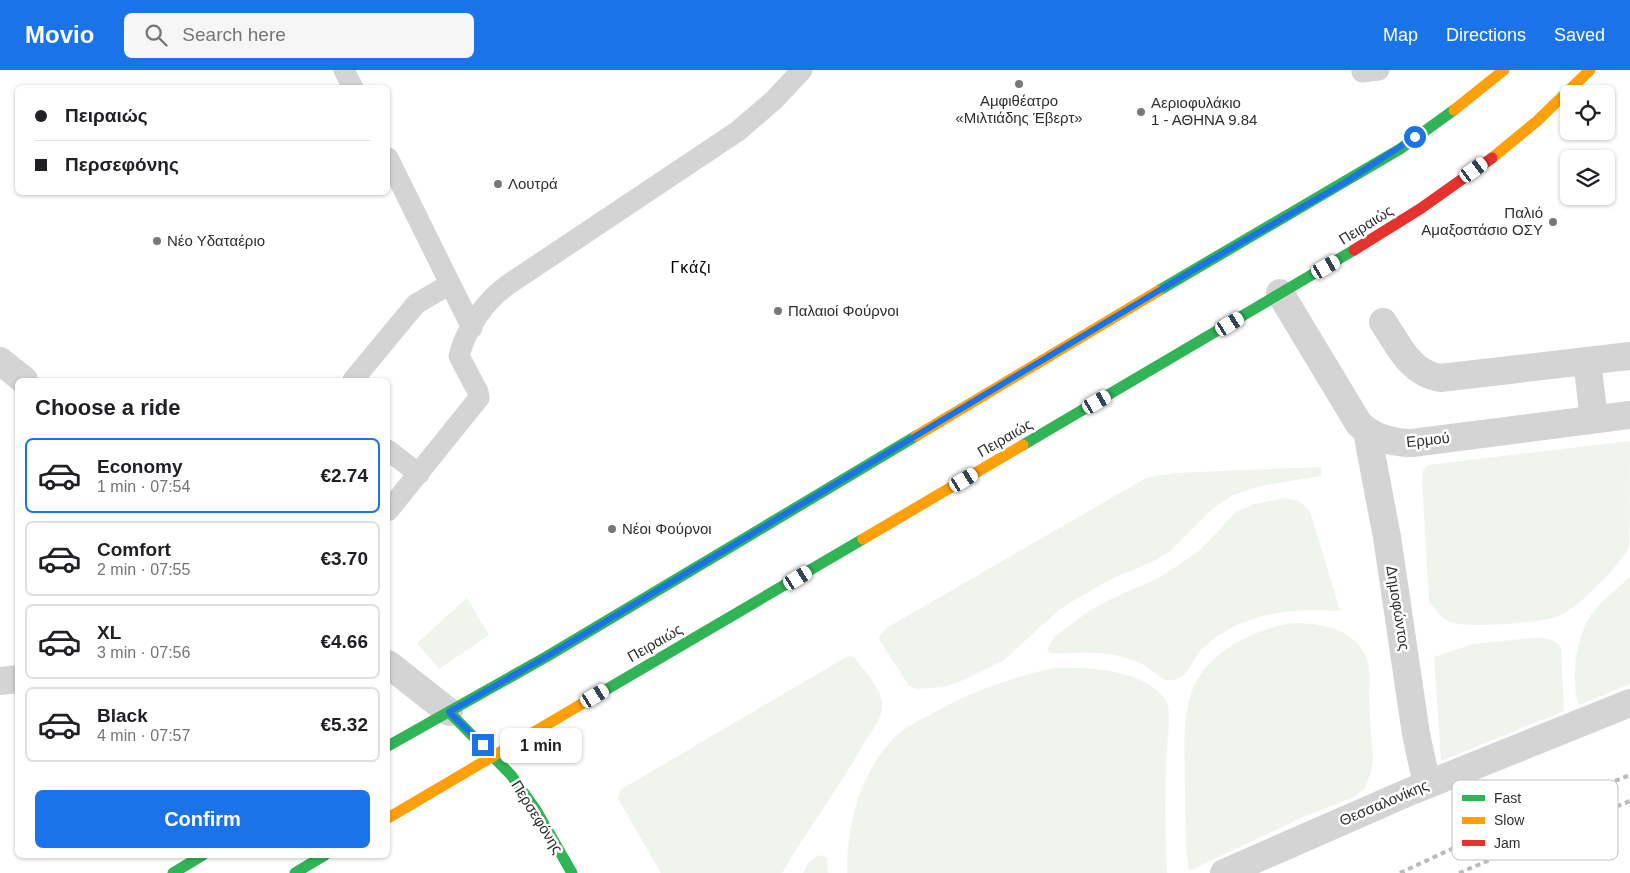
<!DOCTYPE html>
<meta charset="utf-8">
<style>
body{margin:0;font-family:Arial,sans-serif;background:#f6f6f6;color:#202124;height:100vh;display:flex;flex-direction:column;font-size:19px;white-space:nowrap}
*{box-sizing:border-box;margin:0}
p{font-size:16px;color:#757577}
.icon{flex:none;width:28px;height:28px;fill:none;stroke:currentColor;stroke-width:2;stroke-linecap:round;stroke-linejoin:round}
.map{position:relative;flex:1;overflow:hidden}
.sheet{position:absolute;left:15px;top:308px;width:375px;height:480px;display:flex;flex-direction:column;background:#fff;border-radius:8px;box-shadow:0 1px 4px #0004}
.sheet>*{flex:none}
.top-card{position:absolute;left:15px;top:15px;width:375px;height:110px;border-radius:8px;box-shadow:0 1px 4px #0004;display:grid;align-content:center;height:110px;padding:0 20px;background:#fff}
.fabs{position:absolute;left:1560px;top:15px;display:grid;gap:10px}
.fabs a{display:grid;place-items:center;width:55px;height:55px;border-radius:8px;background:#fff;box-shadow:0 1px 4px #0004;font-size:25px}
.end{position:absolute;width:22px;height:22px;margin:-11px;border:6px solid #1a73e8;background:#fff;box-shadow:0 0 0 2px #fff}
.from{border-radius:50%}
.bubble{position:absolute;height:35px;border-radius:8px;background:#fff;box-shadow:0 1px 4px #0004;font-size:16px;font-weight:800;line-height:35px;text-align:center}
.car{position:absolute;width:15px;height:30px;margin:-15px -8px;border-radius:6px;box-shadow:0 0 4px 1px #0007;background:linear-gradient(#fff 24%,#345 0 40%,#fff 0 76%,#345 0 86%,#fff 0)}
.top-card b{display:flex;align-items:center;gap:18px;height:48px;font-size:19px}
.top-card b+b{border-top:1px solid #e0e0e0}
.top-card i{width:12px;height:12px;background:#202124}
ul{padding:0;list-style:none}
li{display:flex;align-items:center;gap:15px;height:75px;margin:0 10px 8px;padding:0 10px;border:2px solid #e0e0e0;border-radius:8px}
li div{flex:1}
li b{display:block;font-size:19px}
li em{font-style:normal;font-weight:800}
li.current{border-color:#1a73e8}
li>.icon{width:45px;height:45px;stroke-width:1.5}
h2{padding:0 20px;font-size:22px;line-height:60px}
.button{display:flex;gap:10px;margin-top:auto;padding:10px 20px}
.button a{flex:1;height:58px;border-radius:8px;background:#1a73e8;color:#fff;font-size:20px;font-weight:800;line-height:58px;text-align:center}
header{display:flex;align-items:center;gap:30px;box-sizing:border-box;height:70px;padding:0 25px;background:#1a73e8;color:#fff}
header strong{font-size:24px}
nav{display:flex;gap:28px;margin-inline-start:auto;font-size:18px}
.search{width:350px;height:45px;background:#f6f6f6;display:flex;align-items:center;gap:12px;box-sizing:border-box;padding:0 18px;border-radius:8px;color:#757577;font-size:19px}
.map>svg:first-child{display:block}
</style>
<header>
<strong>Movio</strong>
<div class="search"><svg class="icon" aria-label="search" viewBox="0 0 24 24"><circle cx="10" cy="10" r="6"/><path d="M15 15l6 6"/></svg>Search here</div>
<nav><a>Map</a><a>Directions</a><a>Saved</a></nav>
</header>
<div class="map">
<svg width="1630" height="803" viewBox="0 0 1630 803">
<rect width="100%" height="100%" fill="#fff"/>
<path fill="#eff5ec" d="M1630 371C1630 386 1630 469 1629 477 1617 498 1581 536 1559 546 1543 553 1470 558 1454 553 1442 550 1436 541 1429 531L1422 410 1423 400 1428 395Z
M1321 397V406L1260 416 1233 425 1212 439 1170 481 1154 491 1111 509 1073 531 1059 540 1004 590 961 611 943 617 917 619 909 616 879 569 880 565 888 557 1146 408 1175 403Z
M1285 428 1299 431 1310 441 1340 541C1291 537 1242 543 1204 577 1194 586 1190 604 1177 609 1165 614 1156 603 1147 597 1125 583 1099 582 1073 583 1065 583 1058 584 1050 583L1047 579 1054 567 1089 541 1113 528 1159 508 1199 481 1236 442 1255 434Z
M1630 507V614L1579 635C1570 612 1576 566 1591 545 1601 531 1617 519 1630 507Z
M467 528 489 565 439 599 417 573Z
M1292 553C1321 553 1355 558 1367 589 1371 599 1369 616 1369 627 1370 648 1371 668 1373 689L1371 703 1365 718 1354 727 1301 748 1189 801C1184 772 1186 744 1185 714 1185 687 1182 658 1189 631 1200 585 1249 561 1292 553Z
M1522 569C1537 568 1553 565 1561 578L1564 641 1441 691 1434 587 1473 574Z
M848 586 854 587C864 600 885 622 882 640 880 652 870 663 864 673 839 718 808 759 782 803H661L618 729 620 720Z
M1053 598C1086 597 1142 599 1164 628 1168 633 1169 640 1169 646 1169 661 1167 677 1166 692 1165 729 1165 766 1167 803H847C847 753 860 702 896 666 907 656 919 650 932 644 973 621 1007 609 1053 598Z
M818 785 827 788 828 803H803L809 792Z"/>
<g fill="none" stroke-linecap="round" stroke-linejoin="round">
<path stroke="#d4d4d4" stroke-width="21" d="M344 0 353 18
M1362 2 1379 0
M388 88 472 258
M353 310 416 234 450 214
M388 380 419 404
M388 441 479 328 478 322 459 286C466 258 486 230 509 214L738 61 774 30 802 0"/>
<path stroke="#d4d4d4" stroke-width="28" d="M1280 223 1359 354C1374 368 1392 373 1412 373L1630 345
M1383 252C1399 276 1410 303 1440 308L1630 286
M0 291 24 310
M1587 291 1594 349
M1367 362 1387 467 1416 664 1427 715
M388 594 449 642
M0 611 18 609
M1224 803 1409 722 1630 633"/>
<path stroke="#30b455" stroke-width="11" d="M1158 221 1400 79 1454 40
M1023 375 1354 180
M585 632 863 469
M449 642 511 705 536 740 572 803
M388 676 546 587 916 366
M173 803 203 785
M295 803 325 785"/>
<path stroke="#ff9f0a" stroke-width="11" d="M1454 40 1504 0
M1492 88 1537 51 1590 0
M916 366 1158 221
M863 469 1023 375
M388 748 585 632"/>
<path stroke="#e5322d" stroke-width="11" d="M1354 180 1420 139 1492 88"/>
<path stroke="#bbb" stroke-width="4" stroke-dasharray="5 4" stroke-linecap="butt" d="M1400 803 1503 755 1630 705
M1459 803 1630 731"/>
</g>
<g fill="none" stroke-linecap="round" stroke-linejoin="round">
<path stroke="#1a73e8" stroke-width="6" d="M483 675 449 642 546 587 1185 205 1344 113 1415 67"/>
</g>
<g fill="#787878" stroke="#fff" stroke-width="2">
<circle cx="1019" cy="14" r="5"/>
<circle cx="1141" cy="42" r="5"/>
<circle cx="498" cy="114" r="5"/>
<circle cx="1553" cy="152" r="5"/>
<circle cx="157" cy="171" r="5"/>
<circle cx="778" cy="241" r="5"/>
<circle cx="612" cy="459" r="5"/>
</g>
<g text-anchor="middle" stroke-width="5" stroke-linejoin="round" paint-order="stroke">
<g font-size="15" fill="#2f2f2f" stroke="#fff" text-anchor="start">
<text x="1019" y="36" text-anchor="middle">Αμφιθέατρο<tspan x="1019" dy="17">«Μιλτιάδης Έβερτ»</tspan></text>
<text x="1151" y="38">Αεριοφυλάκιο<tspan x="1151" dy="17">1 - ΑΘΗΝΑ 9.84</tspan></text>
<text x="508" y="119">Λουτρά</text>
<text x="1543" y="148" text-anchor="end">Παλιό<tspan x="1543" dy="17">Αμαξοστάσιο ΟΣΥ</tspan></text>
<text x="167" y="176">Νέο Υδαταέριο</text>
<text x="788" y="246">Παλαιοί Φούρνοι</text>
<text x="622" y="464">Νέοι Φούρνοι</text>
</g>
<g font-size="15" fill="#2f2f2f" stroke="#fff">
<text transform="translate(1366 155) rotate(-32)" y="5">Πειραιώς</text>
<text transform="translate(1005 368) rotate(-30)" y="5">Πειραιώς</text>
<text transform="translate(1428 370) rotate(-6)" y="5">Ερμού</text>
<text transform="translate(1398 538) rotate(81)" y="5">Δημοφώντος</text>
<text transform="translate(655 573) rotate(-30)" y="5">Πειραιώς</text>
<text transform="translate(1384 733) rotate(-23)" y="5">Θεσσαλονίκης</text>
<text transform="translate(537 747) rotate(58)" y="5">Περσεφόνης</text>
</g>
<g font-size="16" letter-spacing="1" fill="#000" stroke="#fff">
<text x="691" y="203">Γκάζι</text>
</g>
</g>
<rect x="1452" y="710" width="166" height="80" rx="8" fill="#fff" stroke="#c1c1c1" stroke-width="1"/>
<rect x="1462" y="725" width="23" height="6" fill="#30b455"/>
<rect x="1462" y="747" width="23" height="7" fill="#ff9f0a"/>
<rect x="1462" y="770" width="23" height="6" fill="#e5322d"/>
<g font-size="14" fill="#2f2f2f">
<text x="1494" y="733">Fast</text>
<text x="1494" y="755">Slow</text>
<text x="1494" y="778">Jam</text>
</g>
</svg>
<div class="fabs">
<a><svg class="icon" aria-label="locate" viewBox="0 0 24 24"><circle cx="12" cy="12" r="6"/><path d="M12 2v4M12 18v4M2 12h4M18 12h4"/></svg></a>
<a><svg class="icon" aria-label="layers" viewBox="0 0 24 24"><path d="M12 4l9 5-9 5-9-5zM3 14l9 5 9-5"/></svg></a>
</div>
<i class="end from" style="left:1415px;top:67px"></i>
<i class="end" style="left:483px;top:675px"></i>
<div class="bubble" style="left:500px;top:658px;width:82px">1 min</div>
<i class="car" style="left:1474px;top:100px;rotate:54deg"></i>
<i class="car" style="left:1326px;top:197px;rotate:60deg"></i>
<i class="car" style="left:1230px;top:254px;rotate:59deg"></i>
<i class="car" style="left:1097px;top:332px;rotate:60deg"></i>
<i class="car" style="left:964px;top:410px;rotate:59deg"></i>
<i class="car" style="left:798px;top:508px;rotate:59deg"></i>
<i class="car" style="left:595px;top:626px;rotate:59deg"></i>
<div class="top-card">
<b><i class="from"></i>Πειραιώς</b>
<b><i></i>Περσεφόνης</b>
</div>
<section class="sheet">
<h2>Choose a ride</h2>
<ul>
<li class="current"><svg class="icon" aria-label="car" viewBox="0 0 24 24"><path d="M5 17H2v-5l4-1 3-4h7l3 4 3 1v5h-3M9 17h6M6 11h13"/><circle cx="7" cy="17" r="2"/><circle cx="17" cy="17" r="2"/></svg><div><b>Economy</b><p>1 min · 07:54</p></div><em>€2.74</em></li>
<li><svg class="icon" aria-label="car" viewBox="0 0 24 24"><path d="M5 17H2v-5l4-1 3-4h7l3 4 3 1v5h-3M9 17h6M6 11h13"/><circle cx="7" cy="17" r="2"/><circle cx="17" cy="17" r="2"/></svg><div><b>Comfort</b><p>2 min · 07:55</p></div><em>€3.70</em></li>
<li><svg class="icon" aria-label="car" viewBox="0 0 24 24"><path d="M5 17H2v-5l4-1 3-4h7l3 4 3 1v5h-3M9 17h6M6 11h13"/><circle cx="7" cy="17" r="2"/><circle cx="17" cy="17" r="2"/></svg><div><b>XL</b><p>3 min · 07:56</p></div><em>€4.66</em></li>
<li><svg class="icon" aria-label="car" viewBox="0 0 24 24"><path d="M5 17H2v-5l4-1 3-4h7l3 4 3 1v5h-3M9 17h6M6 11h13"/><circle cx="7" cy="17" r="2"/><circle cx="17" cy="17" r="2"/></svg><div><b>Black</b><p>4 min · 07:57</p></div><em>€5.32</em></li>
</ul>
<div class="button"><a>Confirm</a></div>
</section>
</div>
